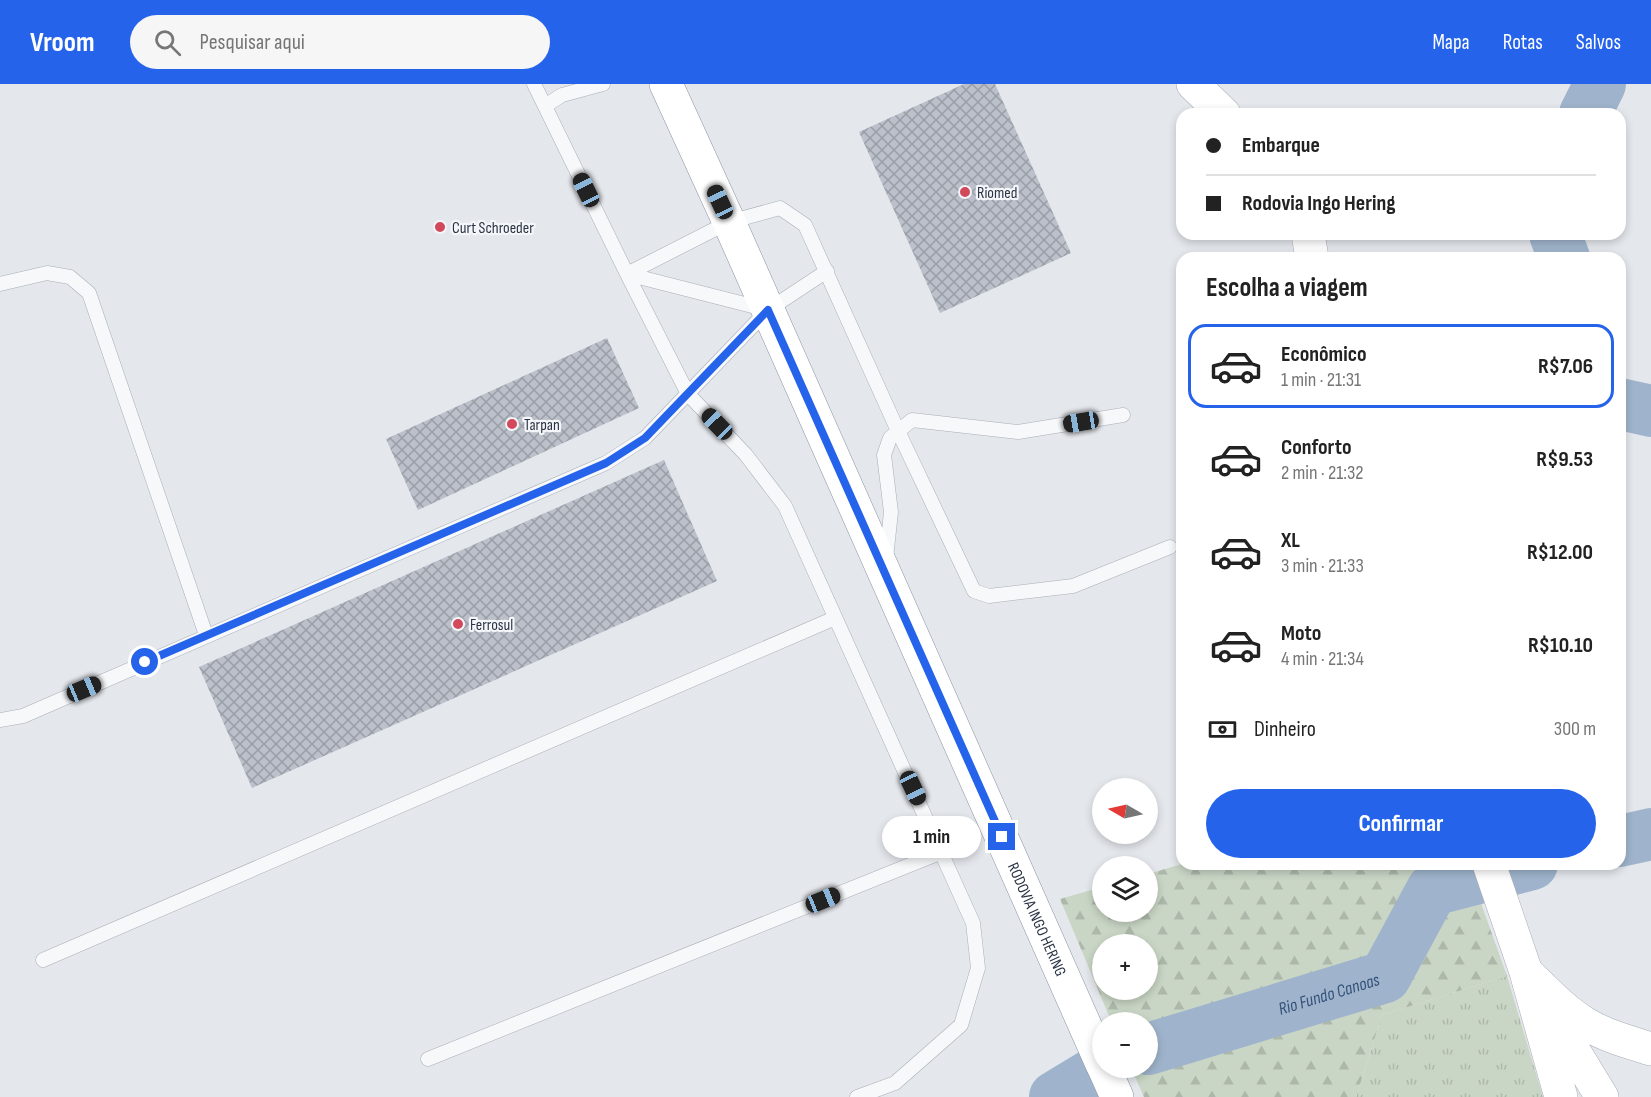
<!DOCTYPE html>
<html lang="pt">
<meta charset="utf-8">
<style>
body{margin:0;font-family:"Sofia Sans Condensed",sans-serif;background:#f6f6f6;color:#222;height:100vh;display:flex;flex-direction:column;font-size:22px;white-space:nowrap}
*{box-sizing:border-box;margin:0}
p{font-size:20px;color:#767676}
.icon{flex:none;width:33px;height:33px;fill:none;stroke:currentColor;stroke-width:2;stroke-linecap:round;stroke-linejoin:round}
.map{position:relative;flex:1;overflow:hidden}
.drawer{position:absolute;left:1176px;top:168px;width:450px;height:618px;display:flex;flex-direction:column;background:#fff;border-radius:18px;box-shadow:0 3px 9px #0003}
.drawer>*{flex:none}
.banner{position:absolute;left:1176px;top:24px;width:450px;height:132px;border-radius:18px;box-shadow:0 3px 9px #0003;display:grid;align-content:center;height:132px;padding:0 30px;background:#fff}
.needle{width:39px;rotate:279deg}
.fabs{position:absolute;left:1092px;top:694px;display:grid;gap:12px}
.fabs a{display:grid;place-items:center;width:66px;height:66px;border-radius:50%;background:#fff;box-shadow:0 3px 9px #0003;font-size:30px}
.end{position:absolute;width:27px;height:27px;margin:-14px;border:8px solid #2563eb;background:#fff;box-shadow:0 0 0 3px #fff}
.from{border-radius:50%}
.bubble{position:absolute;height:42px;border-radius:21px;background:#fff;box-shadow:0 3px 9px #0003;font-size:20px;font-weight:700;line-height:42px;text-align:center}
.car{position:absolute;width:18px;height:36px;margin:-18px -9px;border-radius:8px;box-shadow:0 0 4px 2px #0007;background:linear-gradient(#222 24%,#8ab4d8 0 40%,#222 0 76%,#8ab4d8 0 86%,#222 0)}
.banner b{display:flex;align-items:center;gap:21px;height:57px;font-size:22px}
.banner b+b{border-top:2px solid #e0e0e0}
.banner i{width:15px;height:15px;background:#222}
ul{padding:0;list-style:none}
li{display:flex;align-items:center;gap:18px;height:84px;margin:0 12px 9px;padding:0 18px;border:3px solid transparent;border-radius:18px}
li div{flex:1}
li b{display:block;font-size:22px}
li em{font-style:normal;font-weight:700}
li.on{border-color:#2563eb}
li>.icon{width:54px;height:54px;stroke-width:1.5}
h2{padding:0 30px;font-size:27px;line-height:72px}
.pay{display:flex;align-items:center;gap:15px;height:66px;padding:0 30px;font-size:22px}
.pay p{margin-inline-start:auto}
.cta{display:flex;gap:12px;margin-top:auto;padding:12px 30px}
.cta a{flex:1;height:69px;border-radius:36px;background:#2563eb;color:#fff;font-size:24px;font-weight:700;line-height:69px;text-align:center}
header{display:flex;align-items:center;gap:36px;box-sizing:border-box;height:84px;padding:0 30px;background:#2563eb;color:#fff}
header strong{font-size:28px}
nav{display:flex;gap:33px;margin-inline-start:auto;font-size:21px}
.search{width:420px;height:54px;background:#f6f6f6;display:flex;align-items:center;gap:15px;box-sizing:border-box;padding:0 21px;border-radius:33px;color:#767676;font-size:22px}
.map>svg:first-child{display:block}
</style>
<header>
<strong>Vroom</strong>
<div class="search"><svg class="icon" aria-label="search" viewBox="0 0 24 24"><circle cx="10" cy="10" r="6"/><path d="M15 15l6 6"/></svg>Pesquisar aqui</div>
<nav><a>Mapa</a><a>Rotas</a><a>Salvos</a></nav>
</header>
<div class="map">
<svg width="1651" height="1013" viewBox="0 0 1651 1013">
<defs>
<pattern id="grass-tufts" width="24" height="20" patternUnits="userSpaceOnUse" patternTransform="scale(1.5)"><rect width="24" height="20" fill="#c9d6c5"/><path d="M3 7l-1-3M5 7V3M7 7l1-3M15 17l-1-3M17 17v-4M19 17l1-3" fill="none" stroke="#adb8ab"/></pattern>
<pattern id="forest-firs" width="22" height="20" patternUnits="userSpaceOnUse" patternTransform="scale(1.5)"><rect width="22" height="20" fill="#c9d6c5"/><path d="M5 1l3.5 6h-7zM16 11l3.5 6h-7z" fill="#adb8ab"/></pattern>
<pattern id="building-cross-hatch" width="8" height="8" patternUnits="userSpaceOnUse" patternTransform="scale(1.5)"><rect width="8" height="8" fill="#bbc0ca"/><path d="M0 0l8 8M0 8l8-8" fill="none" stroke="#989da6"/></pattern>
</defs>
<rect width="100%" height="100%" fill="#e4e7ec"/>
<path fill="url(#grass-tufts)" d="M1507 892 1543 1013H1356L1382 931Z"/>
<path fill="url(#forest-firs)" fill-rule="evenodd" d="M1182 780H1467L1507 892 1382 931 1356 1013H1144L1131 984H1148V939H1112L1060 815 1102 803V828H1148V790ZM1102 861H1148V906H1102Z"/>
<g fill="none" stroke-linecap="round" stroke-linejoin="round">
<g stroke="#9fb4cc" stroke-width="52">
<path d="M1585 30 1600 0"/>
<path d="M1555 150 1564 174"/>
<path d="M1620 320 1651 327"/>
<path d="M1620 757 1651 750"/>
<path id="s1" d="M1148 965 1385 893 1432 806 1532 780"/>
<path d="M1055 1013 1103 984"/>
</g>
</g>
<path fill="url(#building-cross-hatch)" d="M964 0H995L1071 169 940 229 859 48Z
M607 254 639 324 418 426 386 355Z
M664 376 717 497 252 704 199 583Z"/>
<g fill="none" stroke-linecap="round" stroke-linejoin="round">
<defs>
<path id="lane" d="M534 0 627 190 688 310 746 371 785 422 973 839 978 884 961 941 895 999 857 1013
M545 22 562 11 603 0
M627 190 729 138 780 124 805 141 898 347 974 507 989 512 1073 502 1170 463
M627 190 764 225
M0 200 47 189 70 193 89 209 206 551
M886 474 891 428 884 371 890 354 912 336 1018 348 1123 331
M0 636 23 632 606 379 645 354 768 226 827 187
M43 876 835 534
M428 975 942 768"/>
<path id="secondary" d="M1193 0 1224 30
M1308 150 1312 174
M1489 780 1526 888 1561 1013
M1526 888C1545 906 1563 926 1586 940 1606 952 1629 958 1651 965
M1547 923 1602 1013"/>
<g id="highway">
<path id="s2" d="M666 0 729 138 1102 980"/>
<path d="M1104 984 1117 1013"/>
</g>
</defs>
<use href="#lane" stroke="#a9aeb7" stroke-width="15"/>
<use href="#secondary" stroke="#a9aeb7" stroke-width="34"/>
<use href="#highway" stroke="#8b94a3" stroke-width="34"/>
<use href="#lane" stroke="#f7f8fa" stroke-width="14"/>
<use href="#secondary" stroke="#fff" stroke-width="33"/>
<use href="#highway" stroke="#fff" stroke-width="33"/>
</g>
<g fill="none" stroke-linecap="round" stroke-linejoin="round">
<path stroke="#2563eb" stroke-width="8" d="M145 578 606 379 645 354 768 226 1002 753"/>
</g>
<g fill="#d1495b" stroke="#f4f6f9" stroke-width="2">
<circle cx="965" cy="108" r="6"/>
<circle cx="440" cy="143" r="6"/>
<circle cx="512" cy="340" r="6"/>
<circle cx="458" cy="540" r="6"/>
</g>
<g text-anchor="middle" stroke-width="4.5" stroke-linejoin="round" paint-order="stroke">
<g font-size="16" fill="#2b3445" stroke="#f4f6f9" text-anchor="start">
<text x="977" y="114">Riomed</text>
<text x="452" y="149">Curt Schroeder</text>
<text x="524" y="346">Tarpan</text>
<text x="470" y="546">Ferrosul</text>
</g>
<g font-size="16" fill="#2b3445" stroke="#f4f6f9">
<text dy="6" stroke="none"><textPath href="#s2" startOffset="914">RODOVIA INGO HERING</textPath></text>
</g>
<g font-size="18" font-style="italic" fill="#34527a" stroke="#f4f6f9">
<text dy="6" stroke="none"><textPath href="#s1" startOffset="189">Rio Fundo Canoas</textPath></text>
</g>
</g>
</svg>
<div class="fabs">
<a><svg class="needle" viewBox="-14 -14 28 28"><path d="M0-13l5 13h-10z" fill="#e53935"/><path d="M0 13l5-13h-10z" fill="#767676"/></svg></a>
<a><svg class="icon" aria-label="layers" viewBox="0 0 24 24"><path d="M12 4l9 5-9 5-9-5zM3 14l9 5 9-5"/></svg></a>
<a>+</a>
<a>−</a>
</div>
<i class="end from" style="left:145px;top:578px"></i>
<i class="end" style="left:1002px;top:753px"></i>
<div class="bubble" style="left:882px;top:732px;width:99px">1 min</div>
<i class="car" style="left:586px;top:106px;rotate:334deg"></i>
<i class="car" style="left:720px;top:118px;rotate:335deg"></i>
<i class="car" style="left:1081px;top:338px;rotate:261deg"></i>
<i class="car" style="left:717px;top:340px;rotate:316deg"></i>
<i class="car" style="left:84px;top:605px;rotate:67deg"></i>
<i class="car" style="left:913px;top:704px;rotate:155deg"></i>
<i class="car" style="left:823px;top:816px;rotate:68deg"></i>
<div class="banner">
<b><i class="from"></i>Embarque</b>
<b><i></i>Rodovia Ingo Hering</b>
</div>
<section class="drawer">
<h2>Escolha a viagem</h2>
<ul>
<li class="on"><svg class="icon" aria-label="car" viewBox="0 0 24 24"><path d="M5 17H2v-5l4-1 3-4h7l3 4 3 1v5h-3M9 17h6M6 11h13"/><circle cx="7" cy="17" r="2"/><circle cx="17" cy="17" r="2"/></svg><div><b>Econômico</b><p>1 min · 21:31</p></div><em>R$7.06</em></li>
<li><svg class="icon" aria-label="car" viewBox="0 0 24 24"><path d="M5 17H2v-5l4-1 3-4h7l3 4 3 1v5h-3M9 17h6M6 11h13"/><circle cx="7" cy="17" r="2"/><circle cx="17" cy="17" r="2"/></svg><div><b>Conforto</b><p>2 min · 21:32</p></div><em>R$9.53</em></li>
<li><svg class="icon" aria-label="car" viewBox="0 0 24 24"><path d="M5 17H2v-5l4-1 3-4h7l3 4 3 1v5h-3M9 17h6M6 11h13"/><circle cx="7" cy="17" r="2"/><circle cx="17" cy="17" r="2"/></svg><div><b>XL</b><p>3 min · 21:33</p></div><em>R$12.00</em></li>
<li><svg class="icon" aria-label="car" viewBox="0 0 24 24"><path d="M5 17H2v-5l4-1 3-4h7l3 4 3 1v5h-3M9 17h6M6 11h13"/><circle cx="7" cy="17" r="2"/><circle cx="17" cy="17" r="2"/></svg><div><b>Moto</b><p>4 min · 21:34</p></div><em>R$10.10</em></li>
</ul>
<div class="pay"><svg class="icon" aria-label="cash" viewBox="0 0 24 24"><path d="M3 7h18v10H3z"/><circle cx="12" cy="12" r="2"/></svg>Dinheiro<p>300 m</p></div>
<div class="cta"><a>Confirmar</a></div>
</section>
</div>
